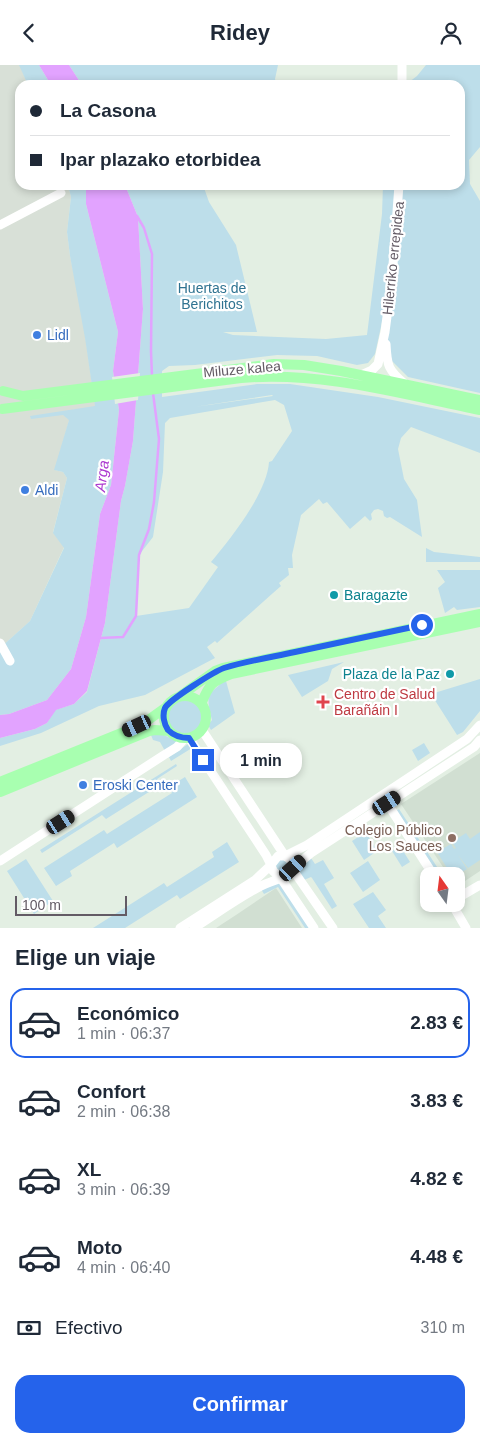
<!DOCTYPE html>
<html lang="es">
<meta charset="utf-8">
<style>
body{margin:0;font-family:Helvetica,sans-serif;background:#f2f2f3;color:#1f2937;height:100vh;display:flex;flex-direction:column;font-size:19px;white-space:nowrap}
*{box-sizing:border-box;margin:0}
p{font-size:16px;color:#747a83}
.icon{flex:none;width:28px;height:28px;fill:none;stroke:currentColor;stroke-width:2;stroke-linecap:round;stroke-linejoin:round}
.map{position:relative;height:863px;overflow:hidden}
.panel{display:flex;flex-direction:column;background:#fff;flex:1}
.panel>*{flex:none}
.hud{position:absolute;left:15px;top:15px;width:450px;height:110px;border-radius:15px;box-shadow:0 2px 8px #0003;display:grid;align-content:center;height:110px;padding:0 15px;background:#fff}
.needle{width:32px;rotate:346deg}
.buttons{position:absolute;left:420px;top:802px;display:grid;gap:10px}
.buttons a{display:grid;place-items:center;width:45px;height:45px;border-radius:10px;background:#fff;box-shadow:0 2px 8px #0003;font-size:25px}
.scale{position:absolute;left:15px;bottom:12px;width:112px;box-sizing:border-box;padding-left:5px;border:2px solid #635b65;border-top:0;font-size:14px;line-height:18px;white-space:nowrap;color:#635b65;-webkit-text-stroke:4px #fff;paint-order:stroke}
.end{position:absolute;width:22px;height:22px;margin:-11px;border:6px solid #2563eb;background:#fff;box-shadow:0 0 0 2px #fff}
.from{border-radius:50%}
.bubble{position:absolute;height:35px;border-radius:15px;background:#fff;box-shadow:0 2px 8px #0003;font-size:16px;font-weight:800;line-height:35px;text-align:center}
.car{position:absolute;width:15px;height:30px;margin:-15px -8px;border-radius:6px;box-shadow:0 0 4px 1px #0007;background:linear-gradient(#222 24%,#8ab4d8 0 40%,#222 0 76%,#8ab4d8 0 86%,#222 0)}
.hud b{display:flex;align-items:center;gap:18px;height:48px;font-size:19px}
.hud b+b{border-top:1px solid #e0e1e3}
.hud i{width:12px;height:12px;background:#1f2937}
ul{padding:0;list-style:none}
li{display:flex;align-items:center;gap:15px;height:70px;margin:0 10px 8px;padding:0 5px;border:2px solid transparent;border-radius:15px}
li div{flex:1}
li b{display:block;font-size:19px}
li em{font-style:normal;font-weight:800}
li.selected{border-color:#2563eb}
li>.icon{width:45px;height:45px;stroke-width:1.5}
h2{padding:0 15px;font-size:22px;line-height:60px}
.pay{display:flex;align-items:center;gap:12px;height:55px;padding:0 15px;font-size:19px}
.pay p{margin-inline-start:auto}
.primary-button{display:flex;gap:10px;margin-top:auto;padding:10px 15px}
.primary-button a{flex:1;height:58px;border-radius:15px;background:#2563eb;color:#fff;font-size:20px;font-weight:800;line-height:58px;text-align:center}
header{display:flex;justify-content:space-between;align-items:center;height:65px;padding:0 15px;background:#fff;font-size:22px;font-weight:800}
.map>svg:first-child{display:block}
</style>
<header><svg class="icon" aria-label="back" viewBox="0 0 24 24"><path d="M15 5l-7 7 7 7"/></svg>Ridey<svg class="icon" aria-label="person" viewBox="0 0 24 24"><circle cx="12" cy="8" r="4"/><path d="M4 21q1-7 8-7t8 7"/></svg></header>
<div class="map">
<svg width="480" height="863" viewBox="0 0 480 863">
<rect width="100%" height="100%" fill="#e3efe3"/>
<path fill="#d8e0d7" d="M0 0H20L31 20H20V120H68L71 132 67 167 70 191 81 242 95 339V342L72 345 55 405 63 407 67 413 53 467 64 482 30 556 0 583Z"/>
<path fill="#d1dfd2" d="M480 688V806L456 822V811H449L401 739Z
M276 823 302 863H216L236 850Z"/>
<path fill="#bddeea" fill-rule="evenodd" d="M19 0H39L51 20H28Z
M69 0H278L275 14 277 20H82Z
M426 0H480V82L469 95 470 119 480 136V328L408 312 392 296 382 257 375 289 368 298 357 300 317 291 277 290 195 300 169 301 162 306V332L257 319H290L378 332 480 353V388L411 362 401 373 398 384 404 414 417 435 422 472 390 452 387 453 384 451 383 446 378 444 374 445 371 449 372 454 370 456 365 451 350 464 327 437 323 439 319 434 301 450 292 490 293 503H288L289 510 279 518 281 521 273 528 217 578 215 576 207 582 215 593 145 630 99 641 41 668 0 681V673L35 664 47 658 55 645 74 639 87 627 105 558 121 436 125 421 133 376 143 244 138 152 125 120H203L209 137 236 180 257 267H223L233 270 326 274 367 270 382 149 383 120H460V20H405L417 11ZM272 330 273 331 194 342ZM275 335 284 340 292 366 272 396 269 397C267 428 231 473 211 497L218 502 189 543 136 551 139 490 153 472 163 407 165 358 170 353Z
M68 120H86V139L118 267 113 306 119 345 111 420 100 449 86 552 71 604 47 635 9 649 0 650V583L30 556 64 483 53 468 67 413 63 407 54 405 69 355 63 350 31 354 30 351 95 341 85 273 70 191 67 167 71 132Z
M426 483 434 487 480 492V497H426Z
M437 505H480V542L457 545 454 542 445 548 438 523 445 517Z
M344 597 332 604 328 616 302 632 288 610Z
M480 614V646L463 667 457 670 431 629Z
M224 616H226L235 648 211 665 208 660 212 655 209 643 208 630Z
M168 652a17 17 0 1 1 34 0a17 17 0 1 1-34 0Z
M162 669 176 676V679L165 686 160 677 153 675 151 670Z
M424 678 430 688 418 696 412 685Z
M188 679 192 683 171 696 169 692Z
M176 699 177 701 157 714 160 720 106 754 102 750 42 788 40 785Z
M185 712 197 732 117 783 114 778 70 806 72 811 56 821 44 803 104 765 107 769 172 728 169 722Z
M399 744 443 811H437L395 747Z
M366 767 377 786 364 795 352 776Z
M480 767V795L468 803 458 790 467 804 455 811H452L437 787 451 779 454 784 456 783 452 777 466 768 470 774Z
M227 777 239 797 180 834 177 830 125 863H93L164 818 167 822 214 792 212 787Z
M400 781 410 797 402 802 392 786Z
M311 793 315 799 323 795 334 813 324 819 337 841 332 844 312 813 311 812 304 815 299 808 302 800Z
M26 794 53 836 34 849 7 806Z
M280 794 289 797V807L279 809 275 799Z
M368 796 380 815 363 827 350 808Z
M274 818 281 819 311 863H305L278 822 264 829 261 824Z
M373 827 386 845 378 851 386 863H369L353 839Z"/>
<path fill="#e2a3ff" d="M39 0H69L82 20H51Z
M86 120H125L138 152 143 244 133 376 125 421 121 436 105 558 87 626 74 639 56 645 47 658 35 664 0 673V650L9 649 47 635 71 604 86 552 100 449 111 420 119 345 113 306 118 267 86 139Z"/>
<path fill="#e3efe3" d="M140 308 138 335 115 339 112 312Z"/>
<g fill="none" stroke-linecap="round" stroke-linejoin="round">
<path stroke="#e2a3ff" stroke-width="2.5" d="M137 151 144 163 152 189 151 286 152 312
M100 573 123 572 136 551 139 490 149 464 154 437 159 374 153 328"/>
<path stroke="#fff" stroke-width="9" d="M402 20V0
M0 160 61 128
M386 279C387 301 388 305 405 319
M361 310 372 305 378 299 385 267 392 213 399 120
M0 578 10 596
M189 673 266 790 271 800 273 806 280 812 314 863
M387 738 434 811
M0 796 164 690 177 682 185 673
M293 803 311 788 474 682 480 675
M293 805 333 863
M456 834 480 820
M452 839 466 863
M180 863 255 815 271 800 278 791H285L307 780 467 674 480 660
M194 863C216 849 238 833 261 821 267 818 288 811 290 809 297 803 292 794 285 791L202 665"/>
<path stroke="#a8ffb0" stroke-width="10" d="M3 326 23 331 274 299 304 300 341 306 480 335
M2 344 241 313C322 306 401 329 480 345
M164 652a21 21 0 1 1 42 0a21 21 0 1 1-42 0Z
M180 631 215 606 223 603 480 549
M202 637C209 619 213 616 231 609L480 557
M0 717 124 667 144 658 165 643
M0 727 149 666 155 665 169 666"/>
</g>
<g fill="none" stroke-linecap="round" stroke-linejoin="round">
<path stroke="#2563eb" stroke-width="6" d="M203 695 189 673C181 673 174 671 168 665 164 659 162 650 165 643 169 635 215 606 224 603 247 596 272 592 295 587 338 578 380 569 422 560"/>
</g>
<g fill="#3f7fe0" stroke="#fff" stroke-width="2">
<circle cx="37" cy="270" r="5"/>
<circle cx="25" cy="425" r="5"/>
<circle cx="83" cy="720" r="5"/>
</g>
<g fill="#0f9aa8" stroke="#fff" stroke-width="2">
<circle cx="334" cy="530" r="5"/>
<circle cx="450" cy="609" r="5"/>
</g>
<path fill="#e0444e" stroke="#fff" stroke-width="2" d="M320.5 629.5h5v5h5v5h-5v5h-5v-5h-5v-5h5z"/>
<circle fill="#8d6e63" stroke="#fff" stroke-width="2" cx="452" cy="773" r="5"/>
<g text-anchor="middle" stroke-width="4.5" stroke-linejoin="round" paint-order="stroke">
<g font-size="14" fill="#635b65" stroke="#fff">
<text transform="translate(393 193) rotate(-84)" y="5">Hilerriko errepidea</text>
<text transform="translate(242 304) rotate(-5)" y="5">Miluze kalea</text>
</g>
<g font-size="14" fill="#2f7391" stroke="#fff">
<text x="212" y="228">Huertas de<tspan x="212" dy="16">Berichitos</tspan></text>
</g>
<g font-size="14" fill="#366cbe" stroke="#fff" text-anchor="start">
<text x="47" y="275">Lidl</text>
<text x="35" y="430">Aldi</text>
<text x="93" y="725">Eroski Center</text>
</g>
<g font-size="14" fill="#0d838f" stroke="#fff" text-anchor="start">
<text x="344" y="535">Baragazte</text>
<text x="440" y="614" text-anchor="end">Plaza de la Paz</text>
</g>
<g font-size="14" fill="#be3a42" stroke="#fff" text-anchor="start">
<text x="334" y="634">Centro de Salud<tspan x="334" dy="16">Barañáin I</tspan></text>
</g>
<g font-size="14" fill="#785e54" stroke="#fff" text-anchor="end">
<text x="442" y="770">Colegio Público<tspan x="442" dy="16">Los Sauces</tspan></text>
</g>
<g font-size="15" font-style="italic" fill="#ac39cf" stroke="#fff">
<text transform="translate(102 411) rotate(-83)" y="5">Arga</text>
</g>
</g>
</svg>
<div class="buttons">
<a><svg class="needle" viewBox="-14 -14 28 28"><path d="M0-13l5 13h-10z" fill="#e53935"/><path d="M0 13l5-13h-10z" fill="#747a83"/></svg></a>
</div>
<div class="scale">100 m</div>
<i class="end from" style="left:422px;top:560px"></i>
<i class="end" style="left:203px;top:695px"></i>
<div class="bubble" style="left:220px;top:678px;width:82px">1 min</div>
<i class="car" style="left:137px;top:661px;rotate:245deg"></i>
<i class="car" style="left:387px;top:738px;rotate:57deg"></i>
<i class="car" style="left:61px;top:757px;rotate:58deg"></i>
<i class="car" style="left:293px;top:803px;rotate:48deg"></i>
<div class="hud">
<b><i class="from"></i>La Casona</b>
<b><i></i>Ipar plazako etorbidea</b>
</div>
</div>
<section class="panel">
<h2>Elige un viaje</h2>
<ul>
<li class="selected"><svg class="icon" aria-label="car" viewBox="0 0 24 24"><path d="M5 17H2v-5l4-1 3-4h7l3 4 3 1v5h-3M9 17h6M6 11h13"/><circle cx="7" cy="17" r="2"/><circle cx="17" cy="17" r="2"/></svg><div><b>Económico</b><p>1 min · 06:37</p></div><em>2.83 €</em></li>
<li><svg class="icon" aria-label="car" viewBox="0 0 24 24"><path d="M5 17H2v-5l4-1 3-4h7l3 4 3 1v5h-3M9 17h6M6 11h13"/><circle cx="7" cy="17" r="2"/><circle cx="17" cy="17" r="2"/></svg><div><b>Confort</b><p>2 min · 06:38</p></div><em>3.83 €</em></li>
<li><svg class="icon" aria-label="car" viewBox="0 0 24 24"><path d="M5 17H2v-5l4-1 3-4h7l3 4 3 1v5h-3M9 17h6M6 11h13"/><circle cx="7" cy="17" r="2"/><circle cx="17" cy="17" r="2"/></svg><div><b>XL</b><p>3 min · 06:39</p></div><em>4.82 €</em></li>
<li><svg class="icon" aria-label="car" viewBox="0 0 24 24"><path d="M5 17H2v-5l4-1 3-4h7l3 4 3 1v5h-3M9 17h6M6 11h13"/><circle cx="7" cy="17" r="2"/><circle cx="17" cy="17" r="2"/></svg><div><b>Moto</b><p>4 min · 06:40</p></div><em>4.48 €</em></li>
</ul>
<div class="pay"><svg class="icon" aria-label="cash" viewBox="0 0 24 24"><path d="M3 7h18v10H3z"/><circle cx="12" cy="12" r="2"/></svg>Efectivo<p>310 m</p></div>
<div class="primary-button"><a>Confirmar</a></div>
</section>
